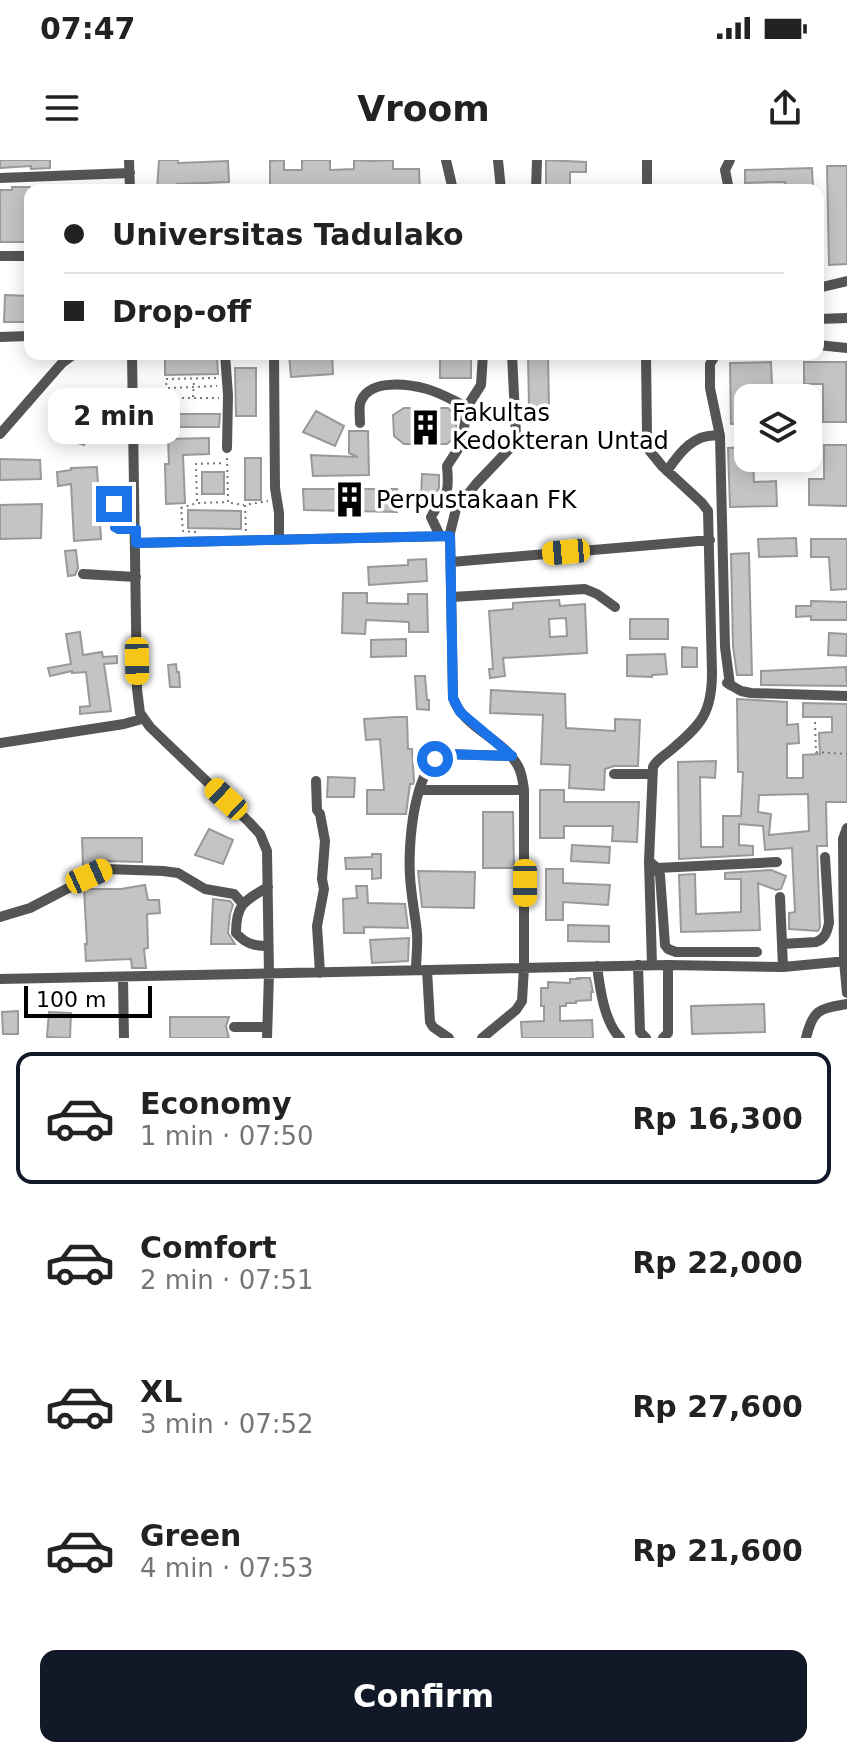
<!DOCTYPE html>
<meta charset="utf-8">
<style>
body{margin:0;font-family:"DejaVu Sans",sans-serif;background:#f6f6f6;color:#222;height:100vh;display:flex;flex-direction:column;font-size:30px;white-space:nowrap}
*{box-sizing:border-box;margin:0}
p{font-size:26px;color:#767676}
.icon{flex:none;width:44px;height:44px;fill:none;stroke:currentColor;stroke-width:2;stroke-linecap:round;stroke-linejoin:round}
.map{position:relative;height:878px;overflow:hidden}
.details{display:flex;flex-direction:column;background:#fff;flex:1}
.details>*{flex:none}
.banner{position:absolute;left:24px;top:24px;width:800px;height:176px;border-radius:16px;box-shadow:0 4px 20px #0003;display:grid;align-content:center;height:176px;padding:0 40px;background:#fff}
.tools{position:absolute;left:734px;top:224px;display:grid;gap:16px}
.tools a{display:grid;place-items:center;width:88px;height:88px;border-radius:16px;background:#fff;box-shadow:0 4px 20px #0003;font-size:40px}
.scale{position:absolute;left:24px;bottom:20px;width:128px;box-sizing:border-box;padding-left:8px;border:4px solid #000;border-top:0;font-size:22px;line-height:28px;white-space:nowrap;color:#000;-webkit-text-stroke:6px #fff;paint-order:stroke}
.end{position:absolute;width:36px;height:36px;margin:-18px;border:10px solid #1a73e8;background:#fff;box-shadow:0 0 0 4px #fff}
.from{border-radius:50%}
.bubble{position:absolute;height:56px;border-radius:16px;background:#fff;box-shadow:0 4px 20px #0003;font-size:26px;font-weight:800;line-height:56px;text-align:center}
.car{position:absolute;width:24px;height:48px;margin:-24px -12px;border-radius:10px;box-shadow:0 0 6px 2px #0007;background:linear-gradient(#f5c518 24%,#345 0 40%,#f5c518 0 76%,#345 0 86%,#f5c518 0)}
.banner b{display:flex;align-items:center;gap:28px;height:76px;font-size:30px}
.banner b+b{border-top:2px solid #e0e0e0}
.banner i{width:20px;height:20px;background:#222}
ul{padding:14px 0 0;list-style:none}
li{display:flex;align-items:center;gap:24px;height:132px;margin:0 16px 12px;padding:0 24px;border:4px solid transparent;border-radius:16px}
li div{flex:1}
li b{display:block;font-size:30px}
li em{font-style:normal;font-weight:800}
li.current{border-color:#111827}
li>.icon{width:72px;height:72px;stroke-width:1.5}
.primary-button{display:flex;gap:16px;margin-top:auto;padding:16px 40px}
.primary-button a{flex:1;height:92px;border-radius:16px;background:#111827;color:#fff;font-size:32px;font-weight:800;line-height:92px;text-align:center}
.status{display:flex;justify-content:space-between;align-items:center;height:56px;padding:0 40px;background:#fff;direction:ltr}
.status svg{height:22px;fill:currentColor}
header{display:flex;justify-content:space-between;align-items:center;height:104px;padding:0 40px;background:#fff;font-size:36px;font-weight:800}
.map>svg:first-child{display:block}
</style>
<div class="status"><b>07:47</b><svg viewBox="0 0 49 12"><path d="M0 12V9h3v3zM5 12V6h3v6zM10 12V3h3v9zM15 12V0h3v12zM26 1h20v11H26zM47 4h2v5h-2z"/></svg></div>
<header><svg class="icon" aria-label="menu" viewBox="0 0 24 24"><path d="M4 6h16M4 12h16M4 18h16"/></svg>Vroom<svg class="icon" aria-label="share" viewBox="0 0 24 24"><path d="M12 15V3M7 8l5-5 5 5M5 13v7h14v-7"/></svg></header>
<div class="map">
<svg width="847" height="878" viewBox="0 0 847 878">
<rect width="100%" height="100%" fill="#fff"/>
<path fill="#c4c4c4" stroke="#999" stroke-width="2" fill-rule="evenodd" d="M0 0H50V8L31 9V6L0 8Z
M159 0H178V3L228 1 229 22 177 24 176 30H157Z
M284 0V10H302V0H330V10L354 9V0L373 1 393 0V9H419L420 30H270V1Z
M546 0 586 2V12H570V30H546Z
M827 6H847V104L829 105Z
M812 8 813 28 786 29 785 22 745 23V10Z
M12 27H30V82H0V30H12Z
M5 135 30 136V162H4Z
M289 194H332L333 214 291 217Z
M440 194H471V218H440Z
M528 194H548L549 248 529 249Z
M217 196 218 214 165 215V197Z
M771 202 772 226H756V238H748V263L731 264 730 203Z
M804 202H846V262H823V224H804Z
M235 208H256V256H236Z
M404 248H448L457 257 455 277 447 284H404L394 276 393 255Z
M316 251 344 266 335 286 303 272Z
M168 254H220L219 267H168Z
M68 256 91 262 84 285 62 278Z
M349 271H368L369 315 313 316 311 295 358 297 349 293Z
M209 278V294L183 295 185 343 166 344 165 304H169L168 279Z
M824 285H847V346L809 345V319H824Z
M748 287V298H753L754 322 776 321 777 346 730 347 728 288Z
M245 298H261V340H245Z
M0 299 40 300 41 319 0 320Z
M97 307 101 379 74 381 71 324 58 326 57 312 71 310V308Z
M202 312H224V334H202Z
M422 314 439 315V328L434 337H421Z
M303 329H397V352L304 350Z
M42 344 41 378 0 379V345Z
M188 350 241 351V369L188 368Z
M796 378 797 396 759 397 758 379Z
M811 379H847V429L831 430 829 397H811Z
M76 390 78 408 75 415 68 416 65 391Z
M749 393 752 515H737L733 486 731 394Z
M426 399 427 421 369 425 368 407 408 405V400Z
M343 433H367V443L408 444V434H427L428 472H409V462L366 460 365 474 342 473Z
M559 440 560 446 585 444 587 493 503 498 505 516 490 518 489 509H493L489 451 513 449V443ZM566 458 567 476 550 477 549 459Z
M811 441 847 442V460H811V456L796 457V446H811Z
M630 459H668V479H630Z
M80 472 83 495 102 492 103 497 117 496V503L104 504 111 551 80 554V547L90 546 86 512 72 513V511L50 516 48 508 71 504 66 474Z
M829 473 847 474 846 496 828 495Z
M406 479V496L371 497V480Z
M682 487 697 488V507H682Z
M665 494 667 514 652 515V517L627 516V495Z
M176 504 177 512H179L180 527H170L168 505Z
M846 507 847 526 761 525V511Z
M415 516H425L427 540H429V550L417 549Z
M491 530 565 534 566 568 615 571V559L640 560 638 606H614L605 609 604 630 569 628 570 605 541 604 543 555 490 553Z
M737 539 787 542V565L798 564 799 583 787 584V618H803V595L820 594 819 573 832 572V557H803V543L847 544V642H826L827 686H817L820 767 818 771 789 769V753L795 752 792 688 765 690 763 666 739 664V685L753 686V695L679 699 678 602 716 601 715 618 700 617 701 687H723V656H741L743 612H738ZM808 634 809 671 769 675 771 654 758 652 759 635Z
M397 557H407L408 589H412L414 621 413 624H410L406 654H367V630H384L380 579 366 580 364 559Z
M328 617 355 618 354 637H327Z
M540 630H564V642H639L637 682 612 681 613 666H564V678H540Z
M483 652H513L514 708H483Z
M209 669 233 680 223 704 195 695Z
M82 678H142V702L105 701 93 706H83Z
M572 685 610 687 609 703 571 701Z
M372 694H381V718L372 719V709H346L345 698 372 697Z
M546 709H563V723L610 725 608 745 563 742V760H546Z
M771 710 786 716 781 729 776 730 758 723 760 770 681 772 679 715 695 714 696 754 741 752V719H725V713Z
M418 711 475 712 474 748 422 747Z
M145 725 148 740H159L160 753 147 754 148 788 144 789 146 808H132L131 799 86 801 85 784H87L84 729H121Z
M356 726H367L368 743 405 744 408 768 364 767V773H344L343 739 357 738Z
M213 739 230 741 233 745 230 754 228 773 235 784H211Z
M568 765 609 766V782L568 781Z
M409 778 408 801 372 803 370 780Z
M578 818H590L593 832H591V840L576 841V843H566V846H560V861L592 860 593 878H522L521 862 544 861V846H541V828H548V822L570 823V819H579Z
M764 844 765 872 692 874 691 846Z
M18 851V874H3L2 852Z
M49 852 71 853 70 878 47 877Z
M170 857H229L226 866 229 878H170Z"/>
<g fill="none" stroke-linecap="round" stroke-linejoin="round">
<path stroke="#777" stroke-width="2" stroke-dasharray="2 4" stroke-linecap="butt" d="M216 218 166 219 167 238H219
M168 228 217 226
M193 237 194 219
M197 341 196 304 225 303
M231 343 244 345
M246 371 245 345 268 341
M196 372 183 371 181 348 197 343 228 342 227 297
M815 562 816 592 847 594"/>
<path stroke="#555" stroke-width="10" d="M129 0 130 30
M446 0 453 30
M498 0 501 30
M0 18 130 13
M536 30 537 0
M647 30V0
M729 30 725 10 730 0
M0 96H30
M818 128 847 121
M818 159 847 158
M0 177 30 176
M818 185 847 188
M132 194 137 529 140 553 150 567 249 662 260 674 267 691 269 814 267 878
M225 194 228 235 227 288
M274 194 275 328 279 353V380
M646 194 647 275 649 290 662 306 702 343 708 351 712 513C712 553 701 565 671 590 664 596 657 599 653 607L649 701 652 805
M716 194 710 204V228L720 276 725 487 730 525
M360 263C360 257 359 249 360 244 367 218 408 224 427 229 441 233 454 241 467 247
M0 274 62 203 74 194
M667 311C680 292 695 272 720 276
M114 328 115 367 119 369H136
M440 376 431 357C445 331 450 339 447 306L462 283 467 247 481 225 483 194
M136 383 450 376
M451 402 710 380
M83 414 136 417
M452 437 585 429 597 434 615 447
M727 523 741 531 751 533 847 536
M0 583 124 564 142 559
M614 614H651
M316 621 317 650 320 654 325 681 322 719 324 729 317 766 320 813
M420 630H524
M847 668 843 679 844 801 847 833
M649 701 657 708 660 715 665 785 668 789 676 792H757
M657 708 777 702
M780 737 783 807
M0 757 30 748 105 709 163 711 178 713 205 729 234 734 242 743
M782 784 816 782C825 779 827 772 829 763L825 697
M268 786C254 786 246 784 236 773 236 744 244 741 268 727
M638 805 640 872 646 878
M597 806C600 829 604 861 620 878
M416 810C416 798 418 785 417 773 415 754 411 735 410 716 408 686 413 607 444 594L512 596
M427 810 430 862 433 867 449 878
M123 817 124 878
M0 819 668 805 783 807 847 801
M234 867H267
M482 878 516 850 522 841 524 807V630C523 622 522 613 518 606 503 578 464 569 453 538L450 373 456 349 476 324 515 283 516 276 512 194
M663 878 668 873V805
M806 878C813 849 819 849 847 844"/>
</g>
<g fill="none" stroke-linecap="round" stroke-linejoin="round">
<path stroke="#1a73e8" stroke-width="10" d="M114 344 115 367 119 369H136V383L450 376 453 538 460 552 512 596 444 594 435 599"/>
</g>
<defs>
<symbol id="building-bare" viewBox="-9 -9 18 18"><path d="M-4-6H4V6H1V3H-1V6H-4ZM-2.5-4.3h1.7v1.8h-1.7ZM.8-4.3h1.7v1.8H.8ZM-2.5-1h1.7V.8h-1.7ZM.8-1h1.7V.8H.8Z" fill="#000" stroke="#fff" stroke-width="2.5" paint-order="stroke"/></symbol>
</defs>
<g fill-rule="evenodd">
<use href="#building-bare" x="400" y="242" width="51" height="51"/>
<use href="#building-bare" x="324" y="314" width="51" height="51"/>
</g>
<g text-anchor="middle" stroke-width="7" stroke-linejoin="round" paint-order="stroke">
<g font-size="24" fill="#000" stroke="#fff" text-anchor="start">
<text x="452" y="261">Fakultas<tspan x="452" dy="28">Kedokteran Untad</tspan></text>
<text x="376" y="348">Perpustakaan FK</text>
</g>
</g>
</svg>
<div class="tools">
<a><svg class="icon" aria-label="layers" viewBox="0 0 24 24"><path d="M12 4l9 5-9 5-9-5zM3 14l9 5 9-5"/></svg></a>
</div>
<div class="scale">100 m</div>
<i class="end from" style="left:435px;top:599px"></i>
<i class="end" style="left:114px;top:344px"></i>
<div class="bubble" style="left:48px;top:228px;width:132px">2 min</div>
<i class="car" style="left:566px;top:392px;rotate:265deg"></i>
<i class="car" style="left:137px;top:501px;rotate:179deg"></i>
<i class="car" style="left:226px;top:639px;rotate:313deg"></i>
<i class="car" style="left:89px;top:716px;rotate:66deg"></i>
<i class="car" style="left:525px;top:723px;rotate:180deg"></i>
<div class="banner">
<b><i class="from"></i>Universitas Tadulako</b>
<b><i></i>Drop-off</b>
</div>
</div>
<section class="details">
<ul>
<li class="current"><svg class="icon" aria-label="car" viewBox="0 0 24 24"><path d="M5 17H2v-5l4-1 3-4h7l3 4 3 1v5h-3M9 17h6M6 11h13"/><circle cx="7" cy="17" r="2"/><circle cx="17" cy="17" r="2"/></svg><div><b>Economy</b><p>1 min · 07:50</p></div><em>Rp 16,300</em></li>
<li><svg class="icon" aria-label="car" viewBox="0 0 24 24"><path d="M5 17H2v-5l4-1 3-4h7l3 4 3 1v5h-3M9 17h6M6 11h13"/><circle cx="7" cy="17" r="2"/><circle cx="17" cy="17" r="2"/></svg><div><b>Comfort</b><p>2 min · 07:51</p></div><em>Rp 22,000</em></li>
<li><svg class="icon" aria-label="car" viewBox="0 0 24 24"><path d="M5 17H2v-5l4-1 3-4h7l3 4 3 1v5h-3M9 17h6M6 11h13"/><circle cx="7" cy="17" r="2"/><circle cx="17" cy="17" r="2"/></svg><div><b>XL</b><p>3 min · 07:52</p></div><em>Rp 27,600</em></li>
<li><svg class="icon" aria-label="car" viewBox="0 0 24 24"><path d="M5 17H2v-5l4-1 3-4h7l3 4 3 1v5h-3M9 17h6M6 11h13"/><circle cx="7" cy="17" r="2"/><circle cx="17" cy="17" r="2"/></svg><div><b>Green</b><p>4 min · 07:53</p></div><em>Rp 21,600</em></li>
</ul>
<div class="primary-button"><a>Confirm</a></div>
</section>
